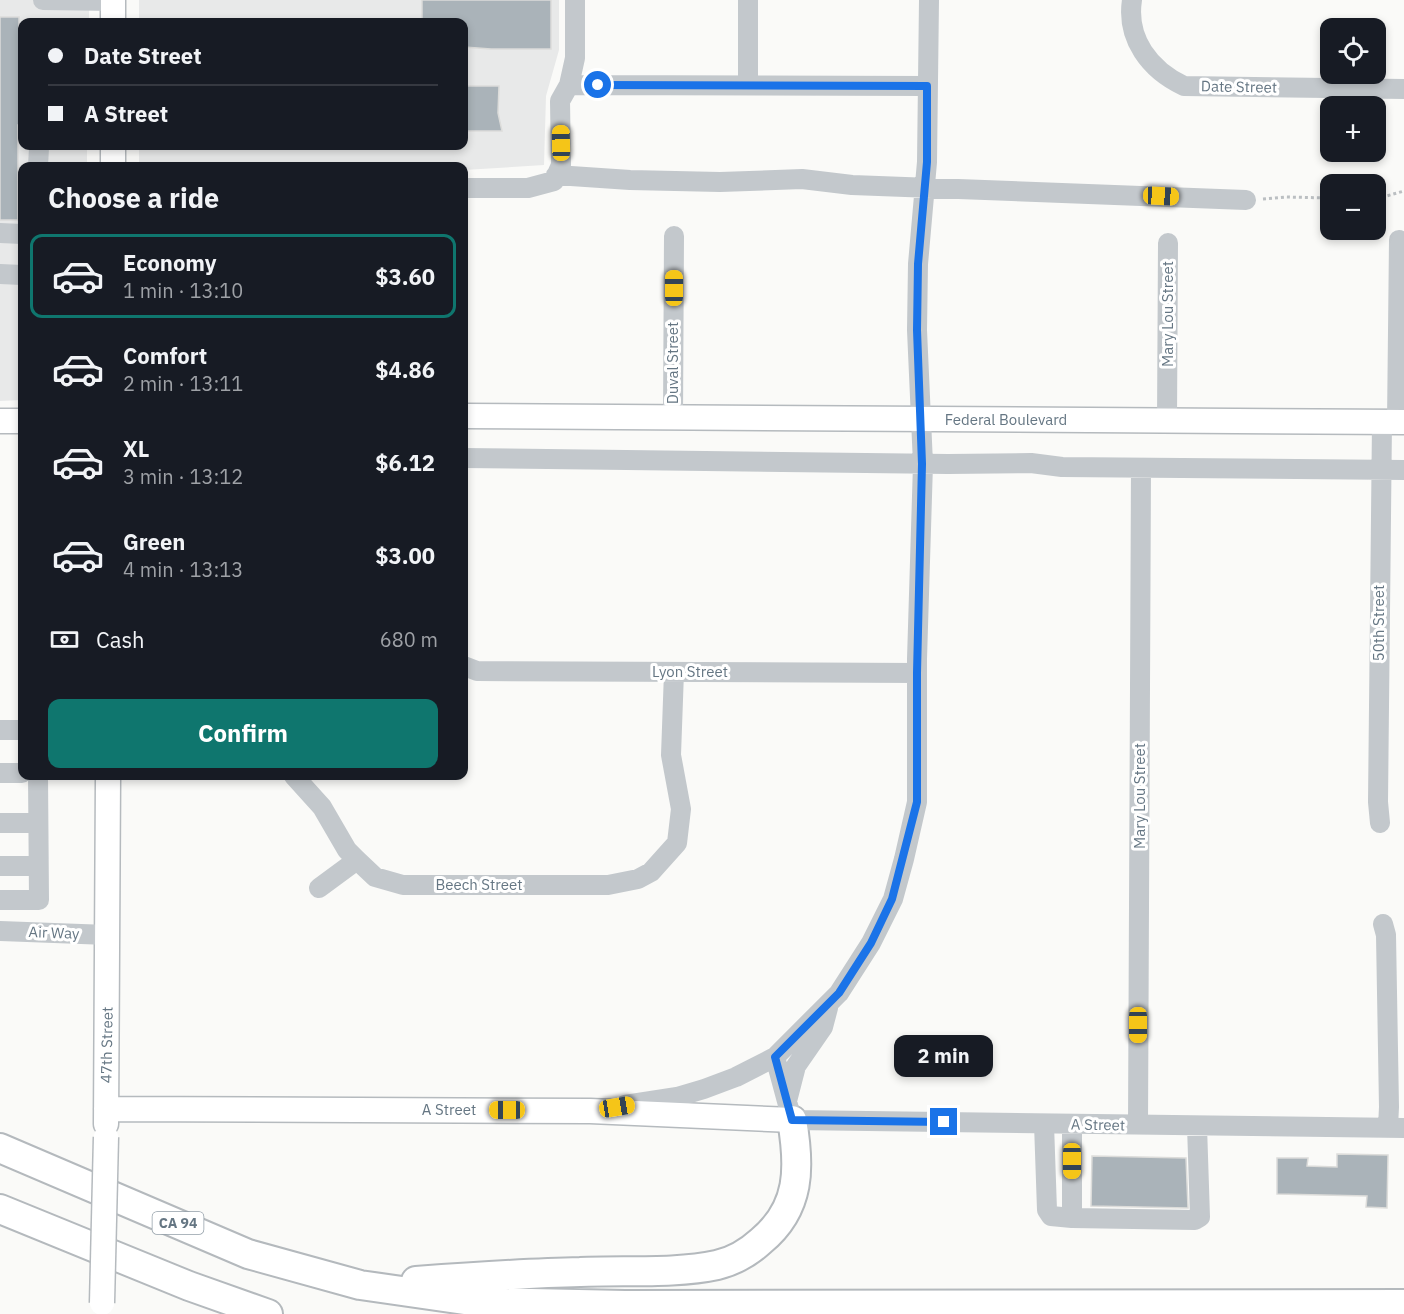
<!DOCTYPE html>
<meta charset="utf-8">
<style>
body{margin:0;font-family:"IBM Plex Sans",sans-serif;background:#20242c;color:#f1f3f6;height:100vh;display:flex;flex-direction:column;font-size:22px;white-space:nowrap}
*{box-sizing:border-box;margin:0}
p{font-size:20px;color:#9ea1a6}
.icon{flex:none;width:33px;height:33px;fill:none;stroke:currentColor;stroke-width:2;stroke-linecap:round;stroke-linejoin:round}
.map{position:relative;flex:1;overflow:hidden}
.side{position:absolute;left:18px;top:162px;width:450px;height:618px;display:flex;flex-direction:column;background:#171b24;border-radius:12px;box-shadow:0 3px 9px #0003}
.side>*{flex:none}
.guide{position:absolute;left:18px;top:18px;width:450px;height:132px;border-radius:12px;box-shadow:0 3px 9px #0003;display:grid;align-content:center;height:132px;padding:0 30px;background:#171b24}
.tools{position:absolute;left:1320px;top:18px;display:grid;gap:12px}
.tools a{display:grid;place-items:center;width:66px;height:66px;border-radius:12px;background:#171b24;box-shadow:0 3px 9px #0003;font-size:30px}
.end{position:absolute;width:27px;height:27px;margin:-14px;border:8px solid #1a73e8;background:#fff;box-shadow:0 0 0 3px #fff}
.from{border-radius:50%}
.bubble{position:absolute;height:42px;border-radius:12px;background:#171b24;box-shadow:0 3px 9px #0003;font-size:20px;font-weight:800;line-height:42px;text-align:center}
.car{position:absolute;width:18px;height:36px;margin:-18px -9px;border-radius:8px;box-shadow:0 0 4px 2px #0007;background:linear-gradient(#f5c518 24%,#345 0 40%,#f5c518 0 76%,#345 0 86%,#f5c518 0)}
.guide b{display:flex;align-items:center;gap:21px;height:57px;font-size:22px}
.guide b+b{border-top:2px solid #363941}
.guide i{width:15px;height:15px;background:#f1f3f6}
ul{padding:0;list-style:none}
li{display:flex;align-items:center;gap:18px;height:84px;margin:0 12px 9px;padding:0 18px;border:3px solid transparent;border-radius:12px}
li div{flex:1}
li b{display:block;font-size:22px}
li em{font-style:normal;font-weight:800}
li.on{border-color:#0f766e}
li>.icon{width:54px;height:54px;stroke-width:1.5}
h2{padding:0 30px;font-size:27px;line-height:72px}
.pay{display:flex;align-items:center;gap:15px;height:66px;padding:0 30px;font-size:22px}
.pay p{margin-inline-start:auto}
.primary-button{display:flex;gap:12px;margin-top:auto;padding:12px 30px}
.primary-button a{flex:1;height:69px;border-radius:12px;background:#0f766e;color:#fff;font-size:24px;font-weight:800;line-height:69px;text-align:center}
.map>svg:first-child{display:block}
</style>
<div class="map">
<svg width="1404" height="1314" viewBox="0 0 1404 1314">
<rect width="100%" height="100%" fill="#fafaf8"/>
<path fill="#e8e9e9" d="M0 0H89V22H22V146H87V166H22V400L0 401Z
M139 0H559V50L546 96 544 165 464 170V166H139V146H464V22H139Z"/>
<path fill="#aab3b9" stroke="#dcdcda" stroke-width="1.5" d="M422 0H551V49H491L464 47V22H422Z
M0 17H19V39H22V125H18V220H0Z
M464 86H499L498 113 502 131H464Z
M1337 1154 1388 1155 1387 1208 1366 1207 1367 1196 1277 1194V1158H1308L1307 1166 1337 1167Z
M1092 1156 1186 1158 1188 1208 1091 1206Z"/>
<g fill="none" stroke-linecap="round" stroke-linejoin="round">
<defs>
<path id="major" d="M113 0V22
M113 146V166
M464 416 1404 422
M0 421H22
M106 1109 590 1111 792 1120
M106 1124 108 776"/>
<path id="highway" d="M0 1148 248 1254 360 1285 479 1302 625 1305 1404 1304
M0 1209 189 1286 268 1314
M416 1281C471 1277 526 1273 580 1272 623 1270 676 1274 717 1265 734 1261 749 1252 761 1241 801 1208 800 1167 792 1120"/>
</defs>
<use href="#major" stroke="#b5babe" stroke-width="27"/>
<use href="#highway" stroke="#b4b9bd" stroke-width="32"/>
<path stroke="#bbbfc2" stroke-width="3" stroke-dasharray="3 3" stroke-linecap="butt" d="M1263 199 1286 197 1330 198
M1376 199 1404 191"/>
<path stroke="#c3c8cc" stroke-width="20" d="M43 0 113 1
M1132 0C1126 39 1150 70 1184 86L1404 89
M569 85 927 86
M748 85V0
M38 166 39 148
M556 175 630 180 720 182 802 179 852 185 1246 200
M464 188H528L554 181 561 165 560 101 569 85 575 58V0
M0 233 22 234
M0 274 22 275
M673 417 674 236
M1167 421 1168 243
M1397 422 1399 240
M464 458 948 464 1031 463 1062 467 1404 470
M464 666 477 671 917 673
M0 730H22
M0 773H22
M294 776 322 807 347 850 357 860 375 877 403 885H608L638 879 651 872 677 843 681 809 671 755 674 672
M0 823H38
M1380 823 1378 802 1382 422
M0 866H38
M319 888 357 860
M0 900H39L38 776
M1383 924 1386 935 1389 1107 1388 1127
M0 931 108 935
M775 1057 792 1120 1404 1128
M787 1101 796 1066 823 1027 828 1008
M625 1105 677 1097 704 1089 736 1077 775 1057 839 993 871 943 893 899 904 859 917 802V659L923 464 917 330 918 264 927 162 929 0
M1044 1124 1047 1210 1051 1216 1072 1218
M1072 1124V1218L1195 1220 1200 1217 1197 1126
M1138 1125 1141 468"/>
<use href="#major" stroke="#fff" stroke-width="24"/>
<use href="#highway" stroke="#fff" stroke-width="28"/>
<defs>
<path id="major-bridge" d="M102 1303 106 1137"/>
</defs>
<use href="#major-bridge" stroke="#b5babe" stroke-width="27" stroke-linecap="butt"/>
<use href="#major-bridge" stroke="#fff" stroke-width="24"/>
</g>
<g fill="none" stroke-linecap="round" stroke-linejoin="round">
<path stroke="#1a73e8" stroke-width="8" d="M598 85 927 86V162L918 264 917 330 922 464 917 673V802L892 899 871 943 839 993 775 1057 792 1120 944 1122"/>
</g>
<g text-anchor="middle" stroke-width="6" stroke-linejoin="round" paint-order="stroke">
<rect fill="#fff" stroke="#939fa8" stroke-width="1.5" x="152.5" y="1212" width="51" height="22" rx="4.5"/>
<g font-size="14" font-weight="bold" fill="#657683">
<text x="178" y="1228">CA 94</text>
</g>
<g font-size="15" fill="#657683" stroke="#fff">
<text transform="translate(1239 87) rotate(1)" y="5">Date Street</text>
<text transform="translate(1168 314) rotate(-90)" y="5">Mary Lou Street</text>
<text transform="translate(673 363) rotate(-90)" y="5">Duval Street</text>
<text x="1006" y="425">Federal Boulevard</text>
<text transform="translate(1379 623) rotate(-90)" y="5">50th Street</text>
<text x="690" y="677">Lyon Street</text>
<text transform="translate(1140 796) rotate(-90)" y="5">Mary Lou Street</text>
<text x="479" y="890">Beech Street</text>
<text transform="translate(54 933) rotate(2)" y="5">Air Way</text>
<text transform="translate(107 1045) rotate(-89)" y="5">47th Street</text>
<text x="449" y="1115">A Street</text>
<text transform="translate(1098 1125) rotate(1)" y="5">A Street</text>
</g>
</g>
</svg>
<div class="tools">
<a><svg class="icon" aria-label="locate" viewBox="0 0 24 24"><circle cx="12" cy="12" r="6"/><path d="M12 2v4M12 18v4M2 12h4M18 12h4"/></svg></a>
<a>+</a>
<a>−</a>
</div>
<i class="end from" style="left:598px;top:85px"></i>
<i class="end" style="left:944px;top:1122px"></i>
<div class="bubble" style="left:894px;top:1035px;width:99px">2 min</div>
<i class="car" style="left:561px;top:143px;rotate:359deg"></i>
<i class="car" style="left:1161px;top:196px;rotate:93deg"></i>
<i class="car" style="left:674px;top:288px;rotate:0deg"></i>
<i class="car" style="left:1138px;top:1025px;rotate:180deg"></i>
<i class="car" style="left:617px;top:1107px;rotate:81deg"></i>
<i class="car" style="left:507px;top:1110px;rotate:270deg"></i>
<i class="car" style="left:1072px;top:1161px;rotate:180deg"></i>
<div class="guide">
<b><i class="from"></i>Date Street</b>
<b><i></i>A Street</b>
</div>
<section class="side">
<h2>Choose a ride</h2>
<ul>
<li class="on"><svg class="icon" aria-label="car" viewBox="0 0 24 24"><path d="M5 17H2v-5l4-1 3-4h7l3 4 3 1v5h-3M9 17h6M6 11h13"/><circle cx="7" cy="17" r="2"/><circle cx="17" cy="17" r="2"/></svg><div><b>Economy</b><p>1 min · 13:10</p></div><em>$3.60</em></li>
<li><svg class="icon" aria-label="car" viewBox="0 0 24 24"><path d="M5 17H2v-5l4-1 3-4h7l3 4 3 1v5h-3M9 17h6M6 11h13"/><circle cx="7" cy="17" r="2"/><circle cx="17" cy="17" r="2"/></svg><div><b>Comfort</b><p>2 min · 13:11</p></div><em>$4.86</em></li>
<li><svg class="icon" aria-label="car" viewBox="0 0 24 24"><path d="M5 17H2v-5l4-1 3-4h7l3 4 3 1v5h-3M9 17h6M6 11h13"/><circle cx="7" cy="17" r="2"/><circle cx="17" cy="17" r="2"/></svg><div><b>XL</b><p>3 min · 13:12</p></div><em>$6.12</em></li>
<li><svg class="icon" aria-label="car" viewBox="0 0 24 24"><path d="M5 17H2v-5l4-1 3-4h7l3 4 3 1v5h-3M9 17h6M6 11h13"/><circle cx="7" cy="17" r="2"/><circle cx="17" cy="17" r="2"/></svg><div><b>Green</b><p>4 min · 13:13</p></div><em>$3.00</em></li>
</ul>
<div class="pay"><svg class="icon" aria-label="cash" viewBox="0 0 24 24"><path d="M3 7h18v10H3z"/><circle cx="12" cy="12" r="2"/></svg>Cash<p>680 m</p></div>
<div class="primary-button"><a>Confirm</a></div>
</section>
</div>
